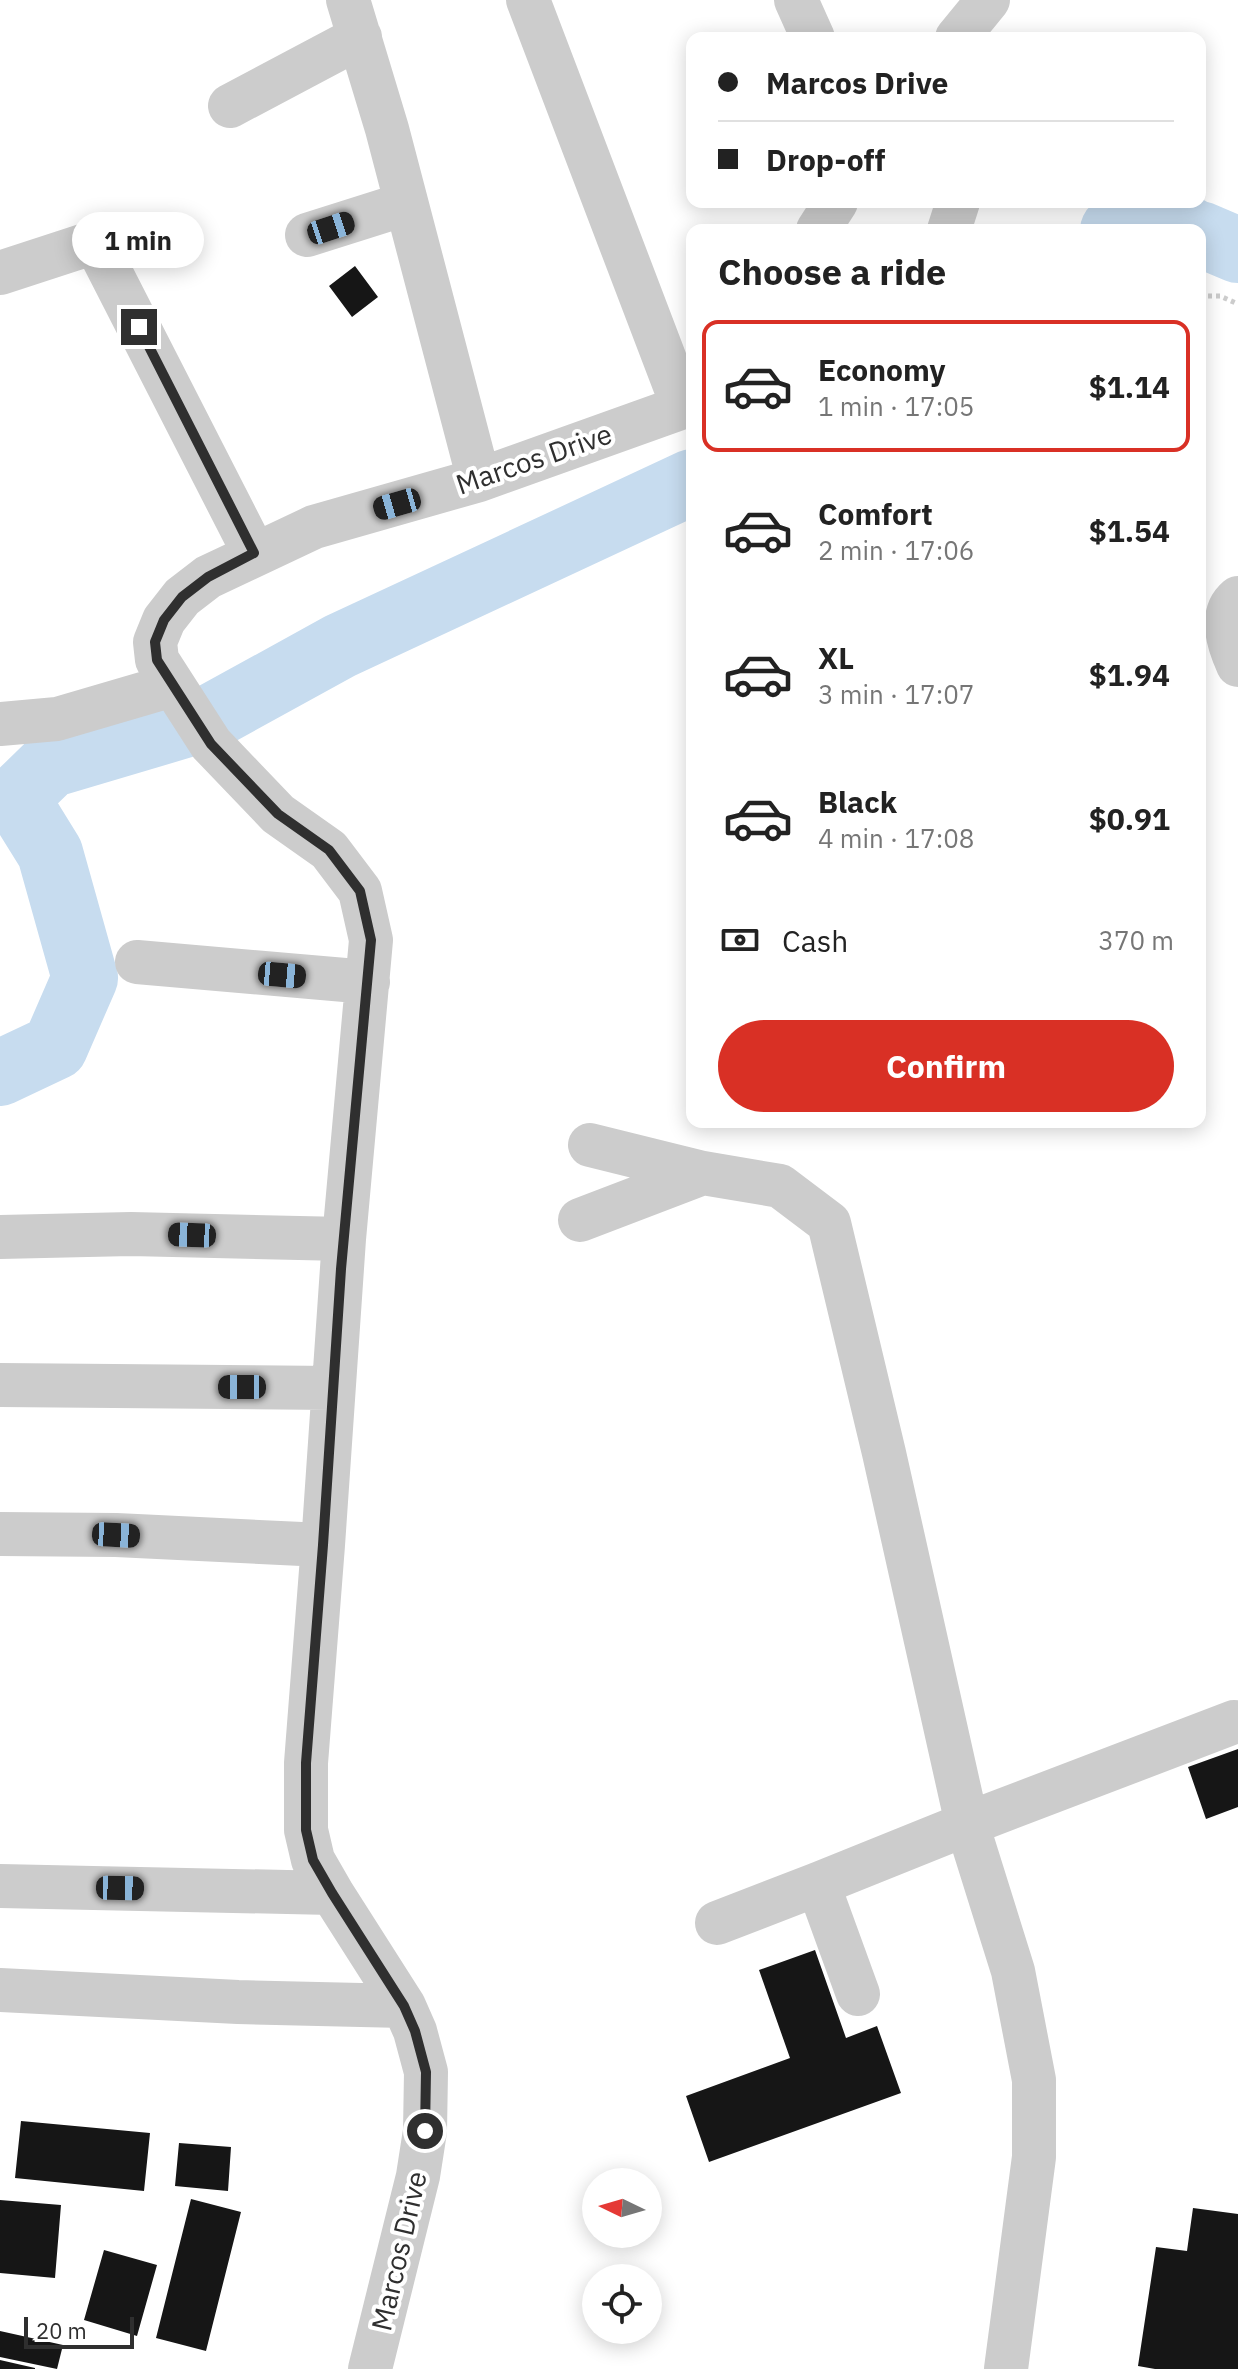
<!DOCTYPE html>
<meta charset="utf-8">
<style>
body{margin:0;font-family:"IBM Plex Sans",sans-serif;background:#f6f6f6;color:#222;height:100vh;display:flex;flex-direction:column;font-size:30px;white-space:nowrap}
*{box-sizing:border-box;margin:0}
p{font-size:26px;color:#767676}
.icon{flex:none;width:44px;height:44px;fill:none;stroke:currentColor;stroke-width:2;stroke-linecap:round;stroke-linejoin:round}
.map{position:relative;flex:1;overflow:hidden}
.side{position:absolute;left:686px;top:224px;width:520px;height:904px;display:flex;flex-direction:column;background:#fff;border-radius:16px;box-shadow:0 4px 20px #0003}
.side>*{flex:none}
.banner{position:absolute;left:686px;top:32px;width:520px;height:176px;border-radius:16px;box-shadow:0 4px 20px #0003;display:grid;align-content:center;height:176px;padding:0 32px;background:#fff}
.needle{width:52px;rotate:275deg}
.fabs{position:absolute;left:582px;top:2168px;display:grid;gap:16px}
.fabs a{display:grid;place-items:center;width:80px;height:80px;border-radius:50%;background:#fff;box-shadow:0 4px 20px #0003;font-size:40px}
.scale{position:absolute;left:24px;bottom:20px;width:110px;box-sizing:border-box;padding-left:8px;border:4px solid #2f2f2f;border-top:0;font-size:22px;line-height:28px;white-space:nowrap;color:#2f2f2f;-webkit-text-stroke:6px #fff;paint-order:stroke}
.end{position:absolute;width:36px;height:36px;margin:-18px;border:10px solid #2f2f2f;background:#fff;box-shadow:0 0 0 4px #fff}
.from{border-radius:50%}
.bubble{position:absolute;height:56px;border-radius:28px;background:#fff;box-shadow:0 4px 20px #0003;font-size:26px;font-weight:800;line-height:56px;text-align:center}
.car{position:absolute;width:24px;height:48px;margin:-24px -12px;border-radius:10px;box-shadow:0 0 6px 2px #0007;background:linear-gradient(#222 24%,#8ab4d8 0 40%,#222 0 76%,#8ab4d8 0 86%,#222 0)}
.banner b{display:flex;align-items:center;gap:28px;height:76px;font-size:30px}
.banner b+b{border-top:2px solid #e0e0e0}
.banner i{width:20px;height:20px;background:#222}
ul{padding:0;list-style:none}
li{display:flex;align-items:center;gap:24px;height:132px;margin:0 16px 12px;padding:0 16px;border:4px solid transparent;border-radius:16px}
li div{flex:1}
li b{display:block;font-size:30px}
li em{font-style:normal;font-weight:800}
li.current{border-color:#d93025}
li>.icon{width:72px;height:72px;stroke-width:1.5}
h2{padding:0 32px;font-size:36px;line-height:96px}
.pay{display:flex;align-items:center;gap:20px;height:88px;padding:0 32px;font-size:30px}
.pay p{margin-inline-start:auto}
.action{display:flex;gap:16px;margin-top:auto;padding:16px 32px}
.action a{flex:1;height:92px;border-radius:48px;background:#d93025;color:#fff;font-size:32px;font-weight:800;line-height:92px;text-align:center}
.map>svg:first-child{display:block}
</style>
<div class="map">
<svg width="1238" height="2369" viewBox="0 0 1238 2369">
<rect width="100%" height="100%" fill="#fff"/>
<g fill="none" stroke-linecap="round" stroke-linejoin="round">
<path stroke="#c7dcef" stroke-width="66" d="M1113 230 1156 215 1190 230
M1200 234 1238 250
M0 1073 55 1047 85 978 50 853 16 798 50 765 211 717 340 646 692 482"/>
</g>
<path fill="#161616" d="M355 266 378 297 352 317 329 286Z
M1238 1749V1807L1206 1819 1188 1767Z
M815 1950 846 2038 877 2026 901 2093 709 2162 686 2096 790 2058 759 1970Z
M21 2121 150 2133 144 2191 15 2178Z
M179 2143 231 2147 228 2191 175 2186Z
M191 2199 241 2212 206 2351 156 2338Z
M0 2200 61 2205 55 2278 0 2273Z
M1193 2208 1238 2214V2369H1155L1138 2366 1156 2247 1187 2251Z
M104 2250 157 2265 137 2336 84 2320Z
M0 2331 63 2345 57 2369 0 2357Z
M0 2360 35 2368V2369H0Z"/>
<g fill="none" stroke-linecap="round" stroke-linejoin="round">
<path stroke="#ccc" stroke-width="5" stroke-dasharray="4 4" stroke-linecap="butt" d="M1200 296H1220L1238 304"/>
<path stroke="#ccc" stroke-width="44" d="M348 0 387 129 479 480
M528 0 683 407
M796 0 813 38
M957 38 988 0
M230 106 360 37
M818 230 836 202
M949 230 958 202
M307 235 405 204
M0 273 95 242 254 553
M1238 598C1218 615 1229 645 1238 665
M0 724 57 719 173 685
M137 962 368 982
M590 1145 703 1173 780 1186 829 1223 884 1453 967 1824 1013 1971 1034 2080V2157L1006 2369
M580 1220 703 1173
M0 1237 131 1234 344 1239
M0 1385 333 1388
M0 1534 116 1535 323 1545
M818 1884 858 1994
M0 1886 332 1893
M717 1923 818 1884 967 1824 1234 1722
M0 1990 238 2002 404 2006
M370 2369 418 2176 425 2131 426 2072 415 2031 404 2006 332 1893 313 1860 306 1830V1763L323 1545 344 1239 371 940 360 891 329 850 278 814 211 744 157 660 155 642 164 620 182 597 208 577 314 527 479 480 683 407 692 400"/>
</g>
<g fill="none" stroke-linecap="round" stroke-linejoin="round">
<path stroke="#2f2f2f" stroke-width="10" d="M139 327 254 553 208 577 182 597 164 620 155 642 157 660 211 744 278 814 329 850 360 891 371 940 341 1269 323 1545 306 1763V1830L313 1860 332 1893 404 2006 415 2031 426 2072 425 2131"/>
</g>
<g text-anchor="middle" stroke-width="8" stroke-linejoin="round" paint-order="stroke">
<g font-size="28" fill="#2f2f2f" stroke="#fff">
<text transform="translate(534 459) rotate(-19)" y="10">Marcos Drive</text>
<text transform="translate(399 2251) rotate(-77)" y="10">Marcos Drive</text>
</g>
</g>
</svg>
<div class="fabs">
<a><svg class="needle" viewBox="-14 -14 28 28"><path d="M0-13l5 13h-10z" fill="#e53935"/><path d="M0 13l5-13h-10z" fill="#767676"/></svg></a>
<a><svg class="icon" aria-label="locate" viewBox="0 0 24 24"><circle cx="12" cy="12" r="6"/><path d="M12 2v4M12 18v4M2 12h4M18 12h4"/></svg></a>
</div>
<div class="scale">20 m</div>
<i class="end from" style="left:425px;top:2131px"></i>
<i class="end" style="left:139px;top:327px"></i>
<div class="bubble" style="left:72px;top:212px;width:132px">1 min</div>
<i class="car" style="left:331px;top:228px;rotate:72deg"></i>
<i class="car" style="left:397px;top:504px;rotate:254deg"></i>
<i class="car" style="left:282px;top:975px;rotate:95deg"></i>
<i class="car" style="left:192px;top:1235px;rotate:272deg"></i>
<i class="car" style="left:242px;top:1387px;rotate:270deg"></i>
<i class="car" style="left:116px;top:1535px;rotate:93deg"></i>
<i class="car" style="left:120px;top:1888px;rotate:91deg"></i>
<div class="banner">
<b><i class="from"></i>Marcos Drive</b>
<b><i></i>Drop-off</b>
</div>
<section class="side">
<h2>Choose a ride</h2>
<ul>
<li class="current"><svg class="icon" aria-label="car" viewBox="0 0 24 24"><path d="M5 17H2v-5l4-1 3-4h7l3 4 3 1v5h-3M9 17h6M6 11h13"/><circle cx="7" cy="17" r="2"/><circle cx="17" cy="17" r="2"/></svg><div><b>Economy</b><p>1 min · 17:05</p></div><em>$1.14</em></li>
<li><svg class="icon" aria-label="car" viewBox="0 0 24 24"><path d="M5 17H2v-5l4-1 3-4h7l3 4 3 1v5h-3M9 17h6M6 11h13"/><circle cx="7" cy="17" r="2"/><circle cx="17" cy="17" r="2"/></svg><div><b>Comfort</b><p>2 min · 17:06</p></div><em>$1.54</em></li>
<li><svg class="icon" aria-label="car" viewBox="0 0 24 24"><path d="M5 17H2v-5l4-1 3-4h7l3 4 3 1v5h-3M9 17h6M6 11h13"/><circle cx="7" cy="17" r="2"/><circle cx="17" cy="17" r="2"/></svg><div><b>XL</b><p>3 min · 17:07</p></div><em>$1.94</em></li>
<li><svg class="icon" aria-label="car" viewBox="0 0 24 24"><path d="M5 17H2v-5l4-1 3-4h7l3 4 3 1v5h-3M9 17h6M6 11h13"/><circle cx="7" cy="17" r="2"/><circle cx="17" cy="17" r="2"/></svg><div><b>Black</b><p>4 min · 17:08</p></div><em>$0.91</em></li>
</ul>
<div class="pay"><svg class="icon" aria-label="cash" viewBox="0 0 24 24"><path d="M3 7h18v10H3z"/><circle cx="12" cy="12" r="2"/></svg>Cash<p>370 m</p></div>
<div class="action"><a>Confirm</a></div>
</section>
</div>
